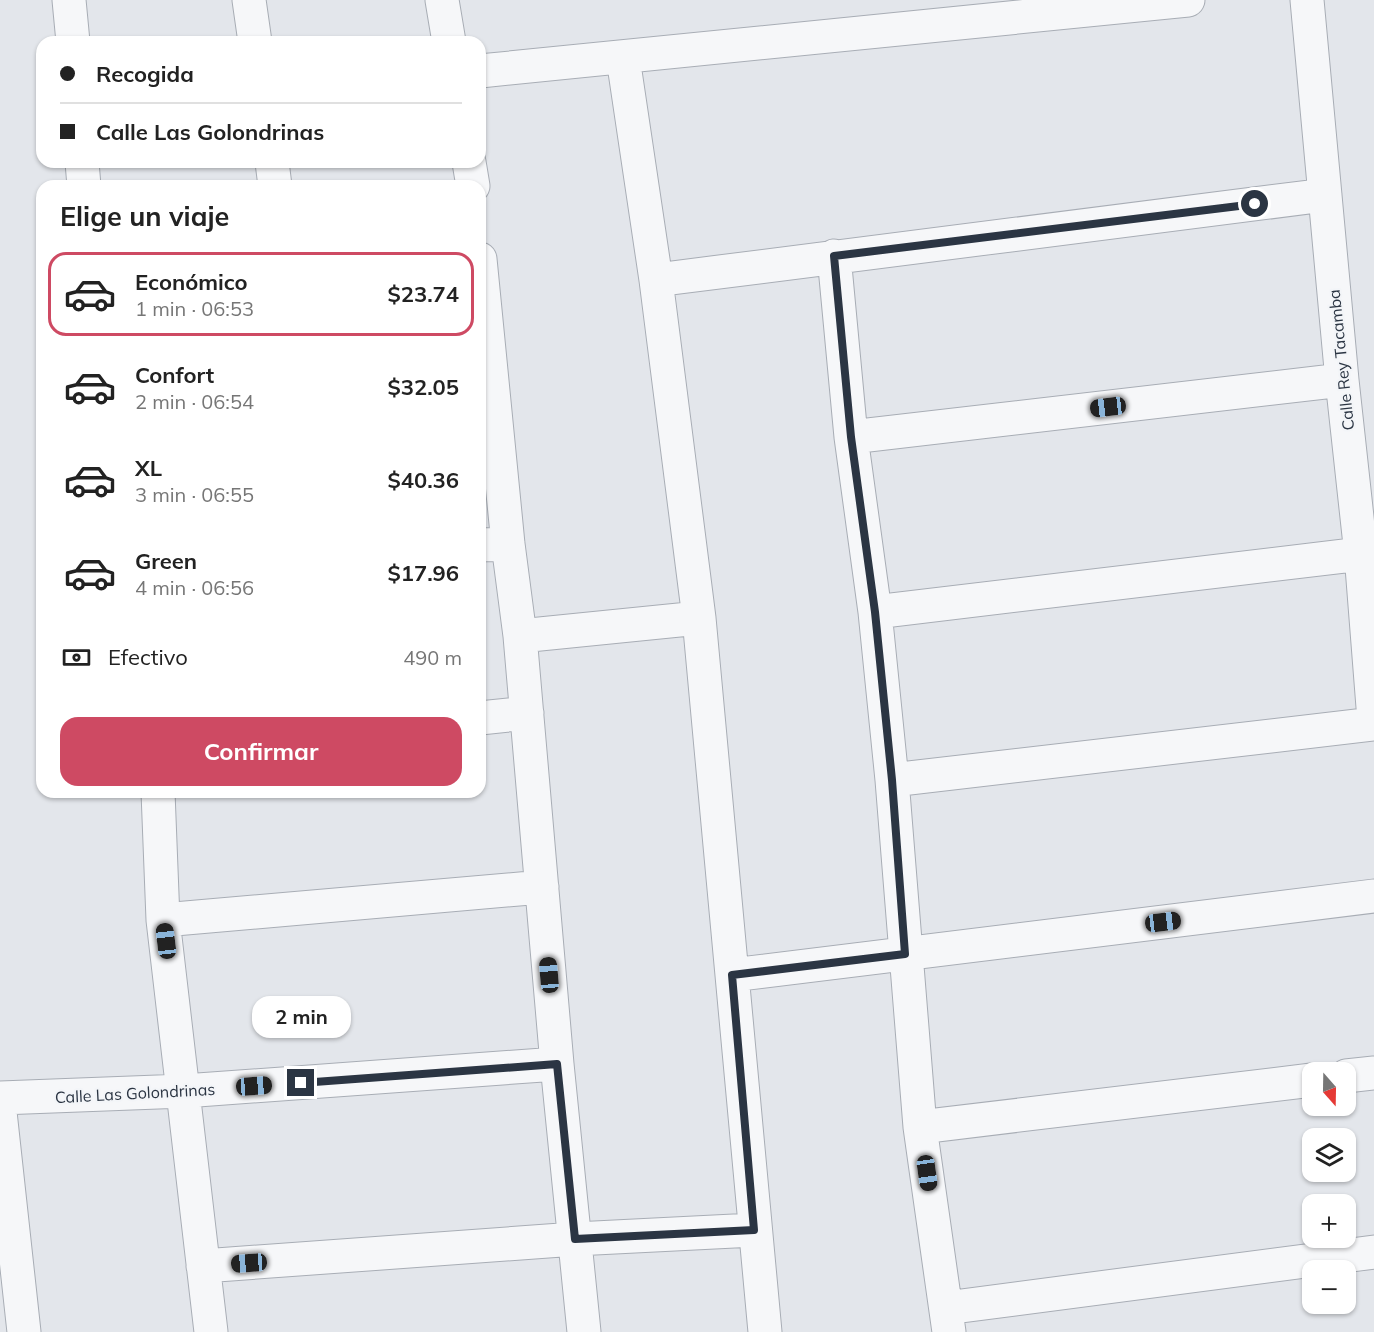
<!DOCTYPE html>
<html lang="es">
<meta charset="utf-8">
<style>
body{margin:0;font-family:Mulish,sans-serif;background:#f6f6f6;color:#222;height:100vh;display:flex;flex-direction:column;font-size:22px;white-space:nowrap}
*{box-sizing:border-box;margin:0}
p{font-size:20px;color:#767676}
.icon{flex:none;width:33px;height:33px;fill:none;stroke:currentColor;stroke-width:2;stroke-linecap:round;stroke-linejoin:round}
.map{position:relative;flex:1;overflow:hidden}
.sheet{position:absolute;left:36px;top:180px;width:450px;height:618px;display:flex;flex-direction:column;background:#fff;border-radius:18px;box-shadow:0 2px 4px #0004}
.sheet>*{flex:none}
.hud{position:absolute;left:36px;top:36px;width:450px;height:132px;border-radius:18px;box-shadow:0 2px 4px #0004;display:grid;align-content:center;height:132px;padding:0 24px;background:#fff}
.needle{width:39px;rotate:160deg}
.fabs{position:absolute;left:1302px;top:1062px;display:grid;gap:12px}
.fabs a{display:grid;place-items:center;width:54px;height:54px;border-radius:12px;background:#fff;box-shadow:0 2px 4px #0004;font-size:30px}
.end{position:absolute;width:27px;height:27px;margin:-14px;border:8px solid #2b3543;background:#fff;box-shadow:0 0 0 3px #fff}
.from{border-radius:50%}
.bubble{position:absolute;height:42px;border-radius:18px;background:#fff;box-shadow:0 2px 4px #0004;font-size:20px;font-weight:700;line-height:42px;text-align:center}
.car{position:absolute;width:18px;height:36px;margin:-18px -9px;border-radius:8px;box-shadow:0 0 4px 2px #0007;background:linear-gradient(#222 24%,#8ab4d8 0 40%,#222 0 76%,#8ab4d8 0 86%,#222 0)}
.hud b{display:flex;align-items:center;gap:21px;height:57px;font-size:22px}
.hud b+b{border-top:2px solid #e0e0e0}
.hud i{width:15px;height:15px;background:#222}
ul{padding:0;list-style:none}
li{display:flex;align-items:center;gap:18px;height:84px;margin:0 12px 9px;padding:0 12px;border:3px solid transparent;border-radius:18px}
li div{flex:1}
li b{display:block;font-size:22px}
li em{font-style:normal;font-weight:700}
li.selected{border-color:#ce4a63}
li>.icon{width:54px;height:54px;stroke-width:1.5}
h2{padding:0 24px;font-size:27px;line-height:72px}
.pay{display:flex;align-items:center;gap:15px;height:66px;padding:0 24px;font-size:22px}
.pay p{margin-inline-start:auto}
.action{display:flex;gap:12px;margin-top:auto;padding:12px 24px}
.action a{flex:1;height:69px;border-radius:18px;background:#ce4a63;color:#fff;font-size:24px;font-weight:700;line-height:69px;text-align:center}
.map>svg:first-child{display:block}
</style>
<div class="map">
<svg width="1374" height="1332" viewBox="0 0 1374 1332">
<rect width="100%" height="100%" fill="#e3e6eb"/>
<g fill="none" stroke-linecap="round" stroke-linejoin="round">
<defs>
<path id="minor" d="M69 0 73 42
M249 0 255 42
M442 0 449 42
M1307 0 1342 380 1361 554 1374 720
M623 58 656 280 699 618 765 1332
M480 71 1188 0
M82 162 84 186
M272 162 275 186
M469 162 473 186
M834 256 851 437 875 612 892 780 920 1127 949 1332
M480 259 508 544 520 636 557 1064 584 1332
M656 280 1325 195
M851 437 1342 380
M480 545 508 544
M875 612 1361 554
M520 636 699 618
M480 718 527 713
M892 780 1374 724
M158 792 163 920 211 1332
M163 920 542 887
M732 975 1374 896
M1346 1076 1374 1073
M0 1098 184 1091 557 1064
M0 1112 24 1332
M920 1127 1312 1080
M203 1266 575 1239 754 1230
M946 1308 1374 1252"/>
</defs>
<use href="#minor" stroke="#a8adb5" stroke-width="35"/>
<use href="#minor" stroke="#f6f7f9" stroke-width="33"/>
</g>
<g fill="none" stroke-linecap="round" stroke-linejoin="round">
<path stroke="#2b3543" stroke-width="8" d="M301 1083 557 1064 575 1239 754 1230 732 975 905 954 892 780 875 612 851 437 834 256 1255 204"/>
</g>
<g text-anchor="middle" stroke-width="4.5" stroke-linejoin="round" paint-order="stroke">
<g font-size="16" fill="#2b3543" stroke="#f3f5f8">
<text transform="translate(1341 360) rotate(-96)" y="6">Calle Rey Tacamba</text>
<text transform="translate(135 1093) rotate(-3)" y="6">Calle Las Golondrinas</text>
</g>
</g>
</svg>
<div class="fabs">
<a><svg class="needle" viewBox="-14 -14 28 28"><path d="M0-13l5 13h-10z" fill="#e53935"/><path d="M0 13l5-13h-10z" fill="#767676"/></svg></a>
<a><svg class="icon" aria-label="layers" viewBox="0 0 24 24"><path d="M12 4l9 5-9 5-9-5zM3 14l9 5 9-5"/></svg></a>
<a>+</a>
<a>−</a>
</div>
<i class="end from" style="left:1255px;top:204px"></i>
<i class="end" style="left:301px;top:1083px"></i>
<div class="bubble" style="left:252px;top:996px;width:99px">2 min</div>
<i class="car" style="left:1108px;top:407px;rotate:263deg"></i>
<i class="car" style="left:1163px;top:922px;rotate:83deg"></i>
<i class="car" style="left:166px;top:941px;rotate:353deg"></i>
<i class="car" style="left:549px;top:975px;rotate:355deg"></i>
<i class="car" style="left:254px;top:1086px;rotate:86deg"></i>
<i class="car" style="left:927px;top:1173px;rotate:172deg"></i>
<i class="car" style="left:249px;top:1263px;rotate:266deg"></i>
<div class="hud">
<b><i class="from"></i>Recogida</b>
<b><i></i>Calle Las Golondrinas</b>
</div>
<section class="sheet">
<h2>Elige un viaje</h2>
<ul>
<li class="selected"><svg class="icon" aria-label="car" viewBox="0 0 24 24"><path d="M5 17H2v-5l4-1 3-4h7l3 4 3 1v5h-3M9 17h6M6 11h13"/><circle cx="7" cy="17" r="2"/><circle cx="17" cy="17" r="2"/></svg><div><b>Económico</b><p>1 min · 06:53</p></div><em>$23.74</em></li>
<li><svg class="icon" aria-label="car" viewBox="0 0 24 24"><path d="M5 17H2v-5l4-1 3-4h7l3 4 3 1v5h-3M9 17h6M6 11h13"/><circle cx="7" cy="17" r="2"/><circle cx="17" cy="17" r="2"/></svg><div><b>Confort</b><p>2 min · 06:54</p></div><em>$32.05</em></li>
<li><svg class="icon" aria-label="car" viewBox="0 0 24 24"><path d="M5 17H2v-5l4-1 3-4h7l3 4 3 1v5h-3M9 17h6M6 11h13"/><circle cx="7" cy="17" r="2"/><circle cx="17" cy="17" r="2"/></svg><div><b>XL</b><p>3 min · 06:55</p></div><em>$40.36</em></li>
<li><svg class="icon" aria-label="car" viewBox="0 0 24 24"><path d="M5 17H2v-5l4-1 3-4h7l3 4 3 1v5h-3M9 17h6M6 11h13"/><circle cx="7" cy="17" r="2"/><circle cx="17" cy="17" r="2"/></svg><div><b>Green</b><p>4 min · 06:56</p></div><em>$17.96</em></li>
</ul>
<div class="pay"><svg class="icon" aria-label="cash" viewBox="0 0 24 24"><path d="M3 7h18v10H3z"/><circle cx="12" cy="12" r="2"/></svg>Efectivo<p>490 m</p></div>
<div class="action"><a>Confirmar</a></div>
</section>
</div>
